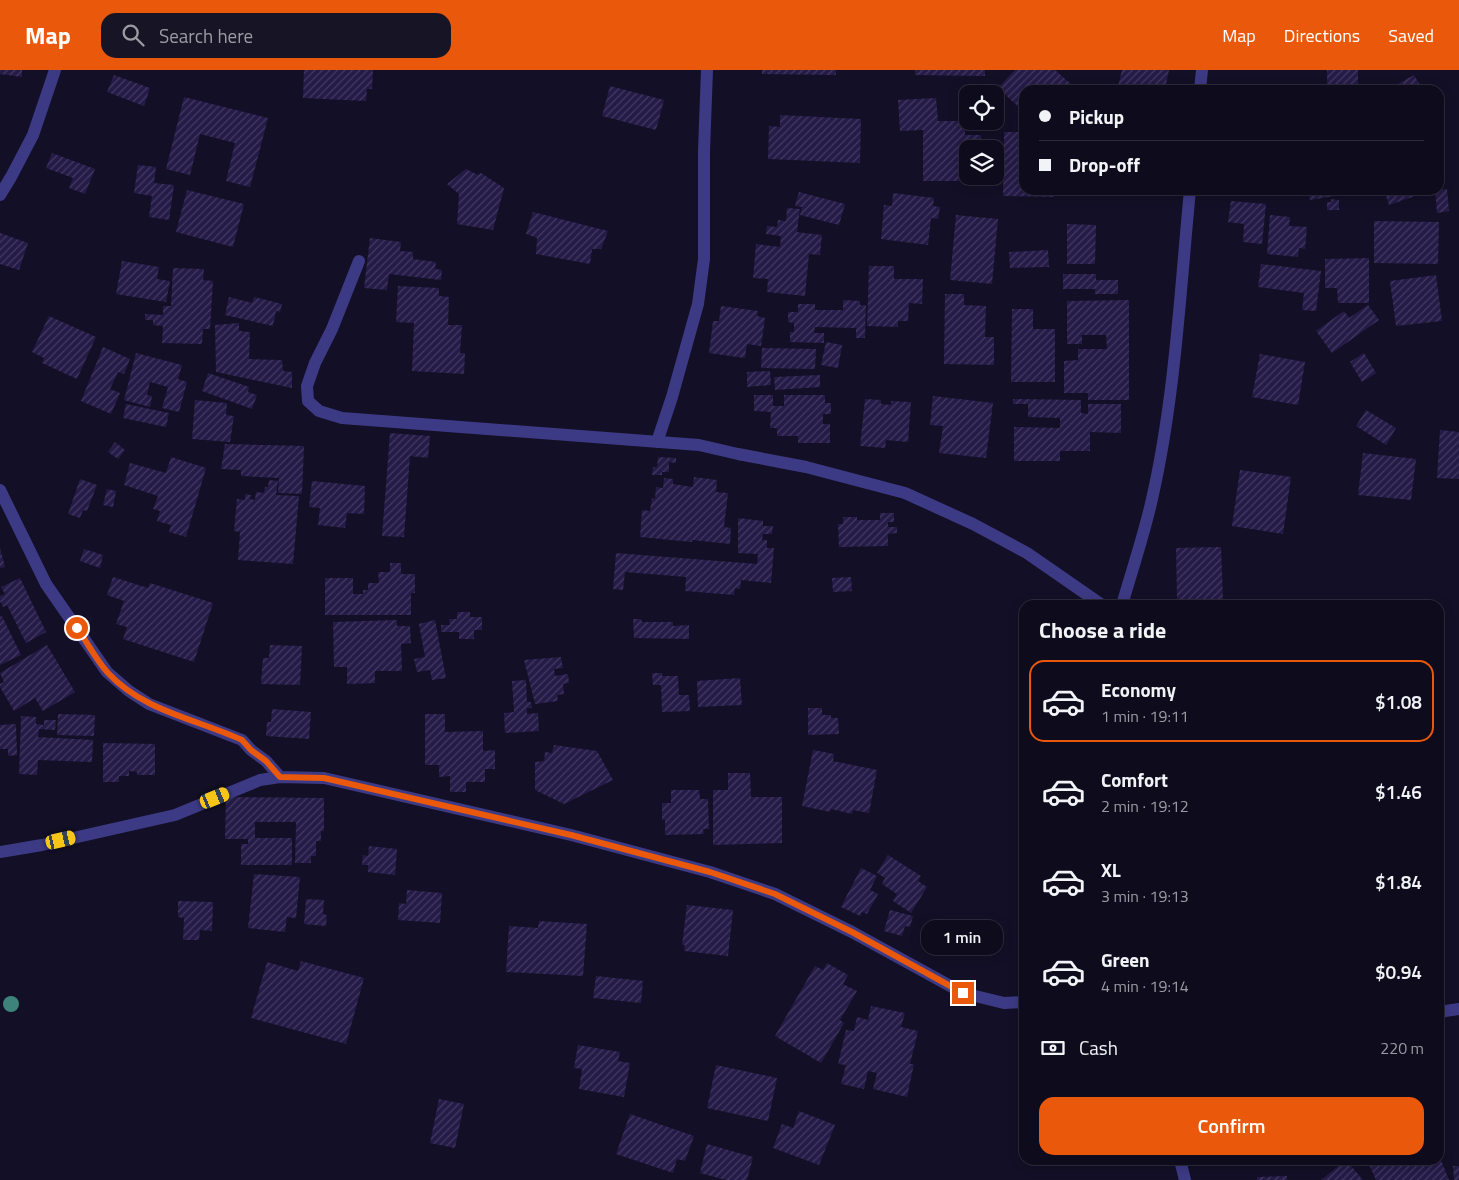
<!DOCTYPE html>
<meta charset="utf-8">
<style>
body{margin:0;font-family:"Titillium Web",sans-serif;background:#171425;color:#f1f3f6;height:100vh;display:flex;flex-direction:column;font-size:19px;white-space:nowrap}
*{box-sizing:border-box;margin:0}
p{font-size:16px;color:#9b9ba3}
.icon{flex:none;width:28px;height:28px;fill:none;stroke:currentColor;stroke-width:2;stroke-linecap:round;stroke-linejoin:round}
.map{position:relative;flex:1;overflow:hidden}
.sheet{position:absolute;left:1019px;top:530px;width:425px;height:565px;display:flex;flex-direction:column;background:#0e0b1c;border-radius:15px;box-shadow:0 2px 12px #0003,0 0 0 1px #2e2b3b}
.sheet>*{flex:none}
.guide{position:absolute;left:1019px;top:15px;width:425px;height:110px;border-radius:15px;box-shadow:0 2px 12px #0003,0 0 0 1px #2e2b3b;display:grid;align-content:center;height:110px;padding:0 20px;background:#0e0b1c}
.buttons{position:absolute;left:959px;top:15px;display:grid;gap:10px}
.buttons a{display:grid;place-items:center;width:45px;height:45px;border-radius:10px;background:#0e0b1c;box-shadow:0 2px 12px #0003,0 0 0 1px #2e2b3b;font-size:25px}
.end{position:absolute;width:22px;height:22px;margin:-11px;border:6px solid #ea580c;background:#fff;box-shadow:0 0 0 2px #fff}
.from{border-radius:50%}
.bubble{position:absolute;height:35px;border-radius:15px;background:#0e0b1c;box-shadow:0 2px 12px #0003,0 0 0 1px #2e2b3b;font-size:16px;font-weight:600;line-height:35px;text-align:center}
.car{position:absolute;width:15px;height:30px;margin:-15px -8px;border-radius:6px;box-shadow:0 0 4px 1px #0007;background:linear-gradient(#f5c518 24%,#345 0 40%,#f5c518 0 76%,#345 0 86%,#f5c518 0)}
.guide b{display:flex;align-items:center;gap:18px;height:48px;font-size:19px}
.guide b+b{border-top:1px solid #2e2b3b}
.guide i{width:12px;height:12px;background:#f1f3f6}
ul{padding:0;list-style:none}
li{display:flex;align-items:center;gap:15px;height:82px;margin:0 10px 8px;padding:0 10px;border:2px solid transparent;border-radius:15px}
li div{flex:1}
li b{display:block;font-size:19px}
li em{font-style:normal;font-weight:600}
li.current{border-color:#ea580c}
li>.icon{width:45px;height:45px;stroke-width:1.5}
h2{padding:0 20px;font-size:22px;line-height:60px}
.pay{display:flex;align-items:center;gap:12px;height:55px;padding:0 20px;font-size:19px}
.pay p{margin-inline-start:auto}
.button{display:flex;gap:10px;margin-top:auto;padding:10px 20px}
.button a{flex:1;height:58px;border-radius:15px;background:#ea580c;color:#fff;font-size:20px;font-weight:600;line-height:58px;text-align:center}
header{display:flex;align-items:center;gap:30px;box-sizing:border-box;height:70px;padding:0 25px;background:#ea580c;color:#fff}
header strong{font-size:24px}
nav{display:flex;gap:28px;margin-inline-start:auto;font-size:18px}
.search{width:350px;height:45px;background:#171425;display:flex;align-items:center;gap:12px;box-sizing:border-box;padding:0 18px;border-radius:15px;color:#9b9ba3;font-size:19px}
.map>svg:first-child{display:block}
</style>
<header>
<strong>Map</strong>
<div class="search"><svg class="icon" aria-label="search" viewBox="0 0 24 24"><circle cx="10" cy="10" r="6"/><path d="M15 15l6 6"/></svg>Search here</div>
<nav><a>Map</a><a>Directions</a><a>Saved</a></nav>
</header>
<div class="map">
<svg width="1459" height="1110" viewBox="0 0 1459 1110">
<defs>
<pattern id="building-hatch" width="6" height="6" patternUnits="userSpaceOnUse" patternTransform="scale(1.25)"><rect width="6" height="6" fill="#241b47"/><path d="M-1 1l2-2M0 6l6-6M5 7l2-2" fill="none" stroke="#433b63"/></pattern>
</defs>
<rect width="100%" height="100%" fill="#130f26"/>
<path fill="url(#building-hatch)" d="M0 0H22V7L0 4Z
M304 0H373L372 19H367L366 31 303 28Z
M762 0H836V5L762 4Z
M915 0H985V6L915 5Z
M1015 0H1055L1072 15 1068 20H1024V42L998 18Z
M1122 0H1169L1165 20H1117Z
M1327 0H1358V20H1327Z
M114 5 150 18 144 36 107 22Z
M1414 5 1423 20H1387Z
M610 16 664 30 656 60 602 46Z
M184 27 268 48 250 117 226 111 235 73 200 64 190 105 166 99Z
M936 28 938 51H965V65H981V79H968V106H981V111H923V60L900 61 898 30Z
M780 45 861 49 860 93 768 89 769 56 780 57Z
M1004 62H1024V120H1054V127L1003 126Z
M52 83 95 99 85 124 69 118 73 108 46 98Z
M138 95 156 97 154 113 174 115 169 150 149 147 152 126 134 123Z
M466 99 478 105 481 103 504 118 493 160 457 154 459 124 447 114Z
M1447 119 1449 141 1437 143 1435 120Z
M187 120 244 134 233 177 176 162Z
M1308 120H1339L1340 125 1310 130Z
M1384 120H1416L1418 125 1389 135Z
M799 122 845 134 839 155 800 145 802 137 795 136Z
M893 123 934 128 933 136 940 137 938 149 931 148 928 175 881 169 884 135 892 136Z
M1331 129 1339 130V140H1327V132H1331Z
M1231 131 1266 134 1262 174 1243 172 1244 154 1228 152Z
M787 138 800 139 797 162 822 165 820 185 809 184 805 226 767 222 768 209 753 208 756 174 780 177 781 166 766 164 767 156 777 157 778 150 786 151Z
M533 142 608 161 601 179H592L590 194 536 184 537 168 526 164Z
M956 145 998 149 992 214 950 210Z
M1270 145 1290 147 1289 156 1307 157 1305 179 1299 178 1298 187 1267 184Z
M1374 151 1439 152 1438 194 1374 193Z
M1067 154 1096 155 1095 194H1067Z
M0 163 28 173 19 200 0 194Z
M370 168 401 172 400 181 413 182V189L436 192 435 199 442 200 441 210 389 204 387 220 364 218Z
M1048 180 1049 197 1010 198 1009 182Z
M1369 188V233H1338L1337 218H1325V189Z
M122 191 159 197 157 209 170 211 166 232 116 224Z
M1261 194 1321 201 1316 241 1302 240 1304 223 1258 217Z
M869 196H894V209H923L922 234 909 233 908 251H898V257L867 256Z
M173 198 204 199 203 210 213 211 210 259H203L202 274 162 273 163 256 153 255V250H145V244L163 245V236H171Z
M1063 204H1096V210H1118V224H1095V219H1063Z
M1436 205 1442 251 1396 256 1390 211Z
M398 216 439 218V226L449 227 448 255H462L460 283H465L464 304 412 301 414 253 396 252Z
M945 224H964V235L986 236 985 267H994V295L944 294Z
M229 227 252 233 254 227 282 234 280 242 276 241 273 256 225 245Z
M843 230 860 231V235H866L865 268H856V258L815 257 814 263H824V273L790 272V262H794V253L788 252V242H798V234H815V240H843Z
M1129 230V330H1088V323H1064V291L1078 290V279H1107L1106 265H1082V274H1067V231Z
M1368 235 1379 250 1332 283 1316 261 1344 241 1349 248Z
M721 236 758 241 757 246 765 248 761 276 747 274 745 288 709 283 713 251H719Z
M1012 239H1033V259H1055V312H1011Z
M49 246 96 267 77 309 42 293 44 288 32 282Z
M239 253V261L250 262 249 289 282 290 283 301 292 302V318L216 302 215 255Z
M826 272 842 275 838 298 821 295Z
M103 277 130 289 124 304 118 302 110 319 120 323 111 344 81 331Z
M762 278 816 279 815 299 761 298Z
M136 283 182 295 178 309 187 312 179 342 162 338 168 317 150 312 147 325 152 326 150 337 124 330Z
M1364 283 1376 303 1362 312 1350 292Z
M1260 284 1305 292 1298 335 1252 327Z
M770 301 771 315 747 317V302Z
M208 303 249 317 248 322 257 325 252 339 202 321Z
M820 305V317L775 320 774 307Z
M754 325H773V336H784V325H825V333H831V344H823V354H830V373H798V366H777V358H770L771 342 754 341Z
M933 326 993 333 986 388 939 383 943 356 930 355Z
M865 329 881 330V334L891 335V331L911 332 908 372 886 370 885 378 860 376Z
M1013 329 1081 330V343L1088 344V334H1121V363L1090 362V381H1060V391H1014V357L1060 358V348L1028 347V334H1013Z
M195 330 227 333 226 345 234 346 230 372 192 369Z
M126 334 169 343 166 357 123 348Z
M1366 340 1396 358 1386 375 1356 356Z
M1440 360 1459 362V409L1437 408Z
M390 363 430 366 428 388 410 386 404 467 382 466Z
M115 372 125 380 118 389 108 382Z
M225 374 304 376 302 424 278 423 279 408 241 406V400L221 399Z
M1363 383 1416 389 1411 430 1358 425Z
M171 387 206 398 186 467 169 462 171 455 157 451 160 441 153 439 158 426 124 415 130 393 166 403Z
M658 387 676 388V393L669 392V402H662V405H652L653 397H657Z
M1240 400 1291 407 1283 464 1232 456Z
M694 407 717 410 716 422 728 423 724 457 731 458 730 474 692 470V472L640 467 642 440 650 441 652 428 655 429 656 417 663 418 664 408 673 409V414L693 417Z
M80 409 97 415 87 441 83 440 80 448 68 444Z
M269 410 278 411 276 425 299 426 293 494 238 490 240 462 234 461 237 429 245 430V424L251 425 250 429 255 430 256 422 264 423 265 417H268Z
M312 411 365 416 364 444 347 443 345 458 318 455 320 438 309 437Z
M107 419 116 421 113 437 103 435Z
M880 443H894V452H888V457H897V463L888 464V476L839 477 838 454H843V447H857V450H880Z
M738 448 763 451V456H773L772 464H763L762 470H767V478H774L771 513 741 510 740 519 735 518 734 525 685 521 686 507 625 502 623 520 613 519 616 483 757 494 758 484 738 483Z
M1221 477 1223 530 1177 531 1176 478Z
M0 478 5 497 0 498Z
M84 479 103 485 100 498 80 491Z
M390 493H401V504H415V523H411V545H325V508H353V524H363V520H368V513H379L378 502H390Z
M113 507 148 518 150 513 213 533 194 592 123 569 127 557 116 554 124 531 107 525Z
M851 507 852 521 833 522 832 508Z
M20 508 46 562 26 573 7 535 3 537 0 531V526L5 524 1 517Z
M457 542H470V547H482V560H474V569H459V562H441V555H450L449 549H457Z
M2 546 21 585 0 595V547Z
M633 549H641L642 552H673V556L689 555V569L634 568Z
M397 550V556H410L411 573 401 574 402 601H375V613L347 614V597H334L333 552Z
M435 550 446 608 432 610 430 600 417 602 414 589 425 587 419 554Z
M47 575 75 622 43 641 35 628 14 641 0 617V614L4 612 0 603Z
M270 575 302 576 300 615 261 614 263 588H269Z
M561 587 563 598 554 599 555 606 568 604 569 613 563 614 564 624 557 625 558 631 535 634 524 590Z
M652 603H662V606H678L679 625H689L690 641 662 642 661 615H653Z
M740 608 742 635 698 637 697 611Z
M526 610 527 632H531L532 638H527V644L538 643 539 661 505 663 504 643 514 642 512 611Z
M808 638H822V645H831V648H838L839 664 808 665Z
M272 639 311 642 309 669 266 666 267 652H271Z
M58 644 95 645 94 666 57 665Z
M425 644H445V662L483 661V681L495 680V699H485V712H466V722H450V706L439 707V695H425Z
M21 646 36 647V654L44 655V650H56L55 660 39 659 38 667 93 670 92 692 38 690 37 705 19 704Z
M16 654 17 685 8 686V679H0V655Z
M103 673 155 674V705H137V702L129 701V706H119V712H103Z
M554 675 597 681 613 710 564 734 535 720V692L544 691 545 682 552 683Z
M813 680 834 684 833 691 877 700 869 743 853 740 852 744 831 739 830 742 802 736Z
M728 703H750L751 727H782V773L713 775V720H728Z
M671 720H699L700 729H708L709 759H703L704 764 665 765V750H662V733H671Z
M226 727 324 728V761H321V771H316V786H311V793H295L296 752H255V768H292V795H241V774H248V769H225Z
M369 776 397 779 395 805 368 802V795H362L363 785 368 786Z
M888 785 921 806 918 811 927 817 911 843 893 831 897 824 882 814 885 808 877 803Z
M861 798 877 806 870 820 878 824 867 844 862 842 860 846 841 837Z
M254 804 300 807 296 848 287 847 285 862 248 858Z
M407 820 442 823 440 853 398 850 399 833 406 834Z
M306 829 324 830 323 844 327 845 326 856 304 854Z
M178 831 213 832 212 861 200 860 199 870H183L184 848 178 847Z
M687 835 733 840 728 886 684 881 685 875H682Z
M890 840 913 846 910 857 905 856 902 866 884 861Z
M539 851 587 854 583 906 506 902 509 856 538 858Z
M301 891 364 908 346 974 251 948 267 892 298 901Z
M827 893 848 905 843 914 857 921 840 950 844 953 821 993 775 966 815 896 823 900Z
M596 906 643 911 641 933 593 928Z
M871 936 905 943 901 957 918 961 910 994H914L907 1027 873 1019 877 1003 868 1001 864 1019 841 1014 846 995 838 994 846 960 854 961 857 947 868 950Z
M578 975 620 982 618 991 630 993 624 1027 579 1019 582 999 574 998Z
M716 995 777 1008 768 1051 707 1038Z
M439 1029 464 1034 455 1078 430 1073Z
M799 1041 835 1055 819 1095 773 1078 782 1054 793 1058Z
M630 1044 694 1066 685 1091 677 1089 673 1103 616 1084Z
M707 1074 753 1087 747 1110H726L700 1103Z
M1439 1085 1449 1110H1376L1367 1090H1439Z
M1346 1090 1363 1110H1321Z
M1453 1096H1459V1110H1454Z
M1287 1106V1110H1257V1107Z"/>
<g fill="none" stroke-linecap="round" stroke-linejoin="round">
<path stroke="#3d3a85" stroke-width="12" d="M1200 20 1202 0
M0 125 11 107 33 65 55 0
M359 191 332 259 315 293 307 316 308 331 319 341 342 348 699 375 738 384 806 397 905 423 973 454 1027 483 1102 535
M657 372 672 327 698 234 704 189V81L707 0
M0 420 46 514 107 602 129 621 149 634 242 670 251 680 266 691 280 707
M1122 535C1132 500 1144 465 1152 429 1175 328 1180 223 1190 120
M0 782 42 775 175 745 260 710 280 707 324 708 571 765 710 802 775 824 852 862 963 923 1004 933 1024 932
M1439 942 1459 939
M1180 1090 1185 1110"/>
</g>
<circle fill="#3d827b" cx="11" cy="934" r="8"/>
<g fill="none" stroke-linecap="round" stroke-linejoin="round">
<path stroke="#ea580c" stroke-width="6" d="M77 558C87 572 96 590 108 603 143 641 196 649 242 670L251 680 266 691 280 707 324 708 571 765 710 802 775 824 852 862 963 923"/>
</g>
</svg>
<div class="buttons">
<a><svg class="icon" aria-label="locate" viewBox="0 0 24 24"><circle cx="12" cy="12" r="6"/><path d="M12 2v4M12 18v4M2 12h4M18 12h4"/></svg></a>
<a><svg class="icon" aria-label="layers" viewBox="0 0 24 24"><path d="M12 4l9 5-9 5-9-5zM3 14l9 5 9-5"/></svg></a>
</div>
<i class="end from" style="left:77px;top:558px"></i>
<i class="end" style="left:963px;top:923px"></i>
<div class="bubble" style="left:921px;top:850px;width:82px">1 min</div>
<i class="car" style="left:215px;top:728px;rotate:68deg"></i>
<i class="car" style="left:61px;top:770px;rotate:77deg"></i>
<div class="guide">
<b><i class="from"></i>Pickup</b>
<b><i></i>Drop-off</b>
</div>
<section class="sheet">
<h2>Choose a ride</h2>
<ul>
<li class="current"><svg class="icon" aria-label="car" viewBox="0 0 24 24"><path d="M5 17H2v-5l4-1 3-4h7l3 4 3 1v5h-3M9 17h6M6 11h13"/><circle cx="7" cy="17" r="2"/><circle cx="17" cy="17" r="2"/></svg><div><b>Economy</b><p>1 min · 19:11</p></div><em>$1.08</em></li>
<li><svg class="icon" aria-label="car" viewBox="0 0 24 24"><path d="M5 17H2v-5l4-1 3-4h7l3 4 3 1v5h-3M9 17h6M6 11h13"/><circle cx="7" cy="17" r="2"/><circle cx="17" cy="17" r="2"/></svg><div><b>Comfort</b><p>2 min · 19:12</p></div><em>$1.46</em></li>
<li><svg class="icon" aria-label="car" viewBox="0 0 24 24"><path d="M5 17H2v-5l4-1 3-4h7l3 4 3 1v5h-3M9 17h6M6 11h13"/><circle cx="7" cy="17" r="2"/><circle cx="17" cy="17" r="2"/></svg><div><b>XL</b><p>3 min · 19:13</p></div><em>$1.84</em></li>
<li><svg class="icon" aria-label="car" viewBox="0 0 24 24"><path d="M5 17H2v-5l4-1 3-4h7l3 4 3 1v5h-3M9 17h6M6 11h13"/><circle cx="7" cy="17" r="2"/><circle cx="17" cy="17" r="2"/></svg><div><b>Green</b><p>4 min · 19:14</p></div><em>$0.94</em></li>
</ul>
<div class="pay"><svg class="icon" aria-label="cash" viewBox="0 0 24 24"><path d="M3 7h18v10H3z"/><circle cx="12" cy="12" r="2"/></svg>Cash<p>220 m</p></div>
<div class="button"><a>Confirm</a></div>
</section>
</div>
